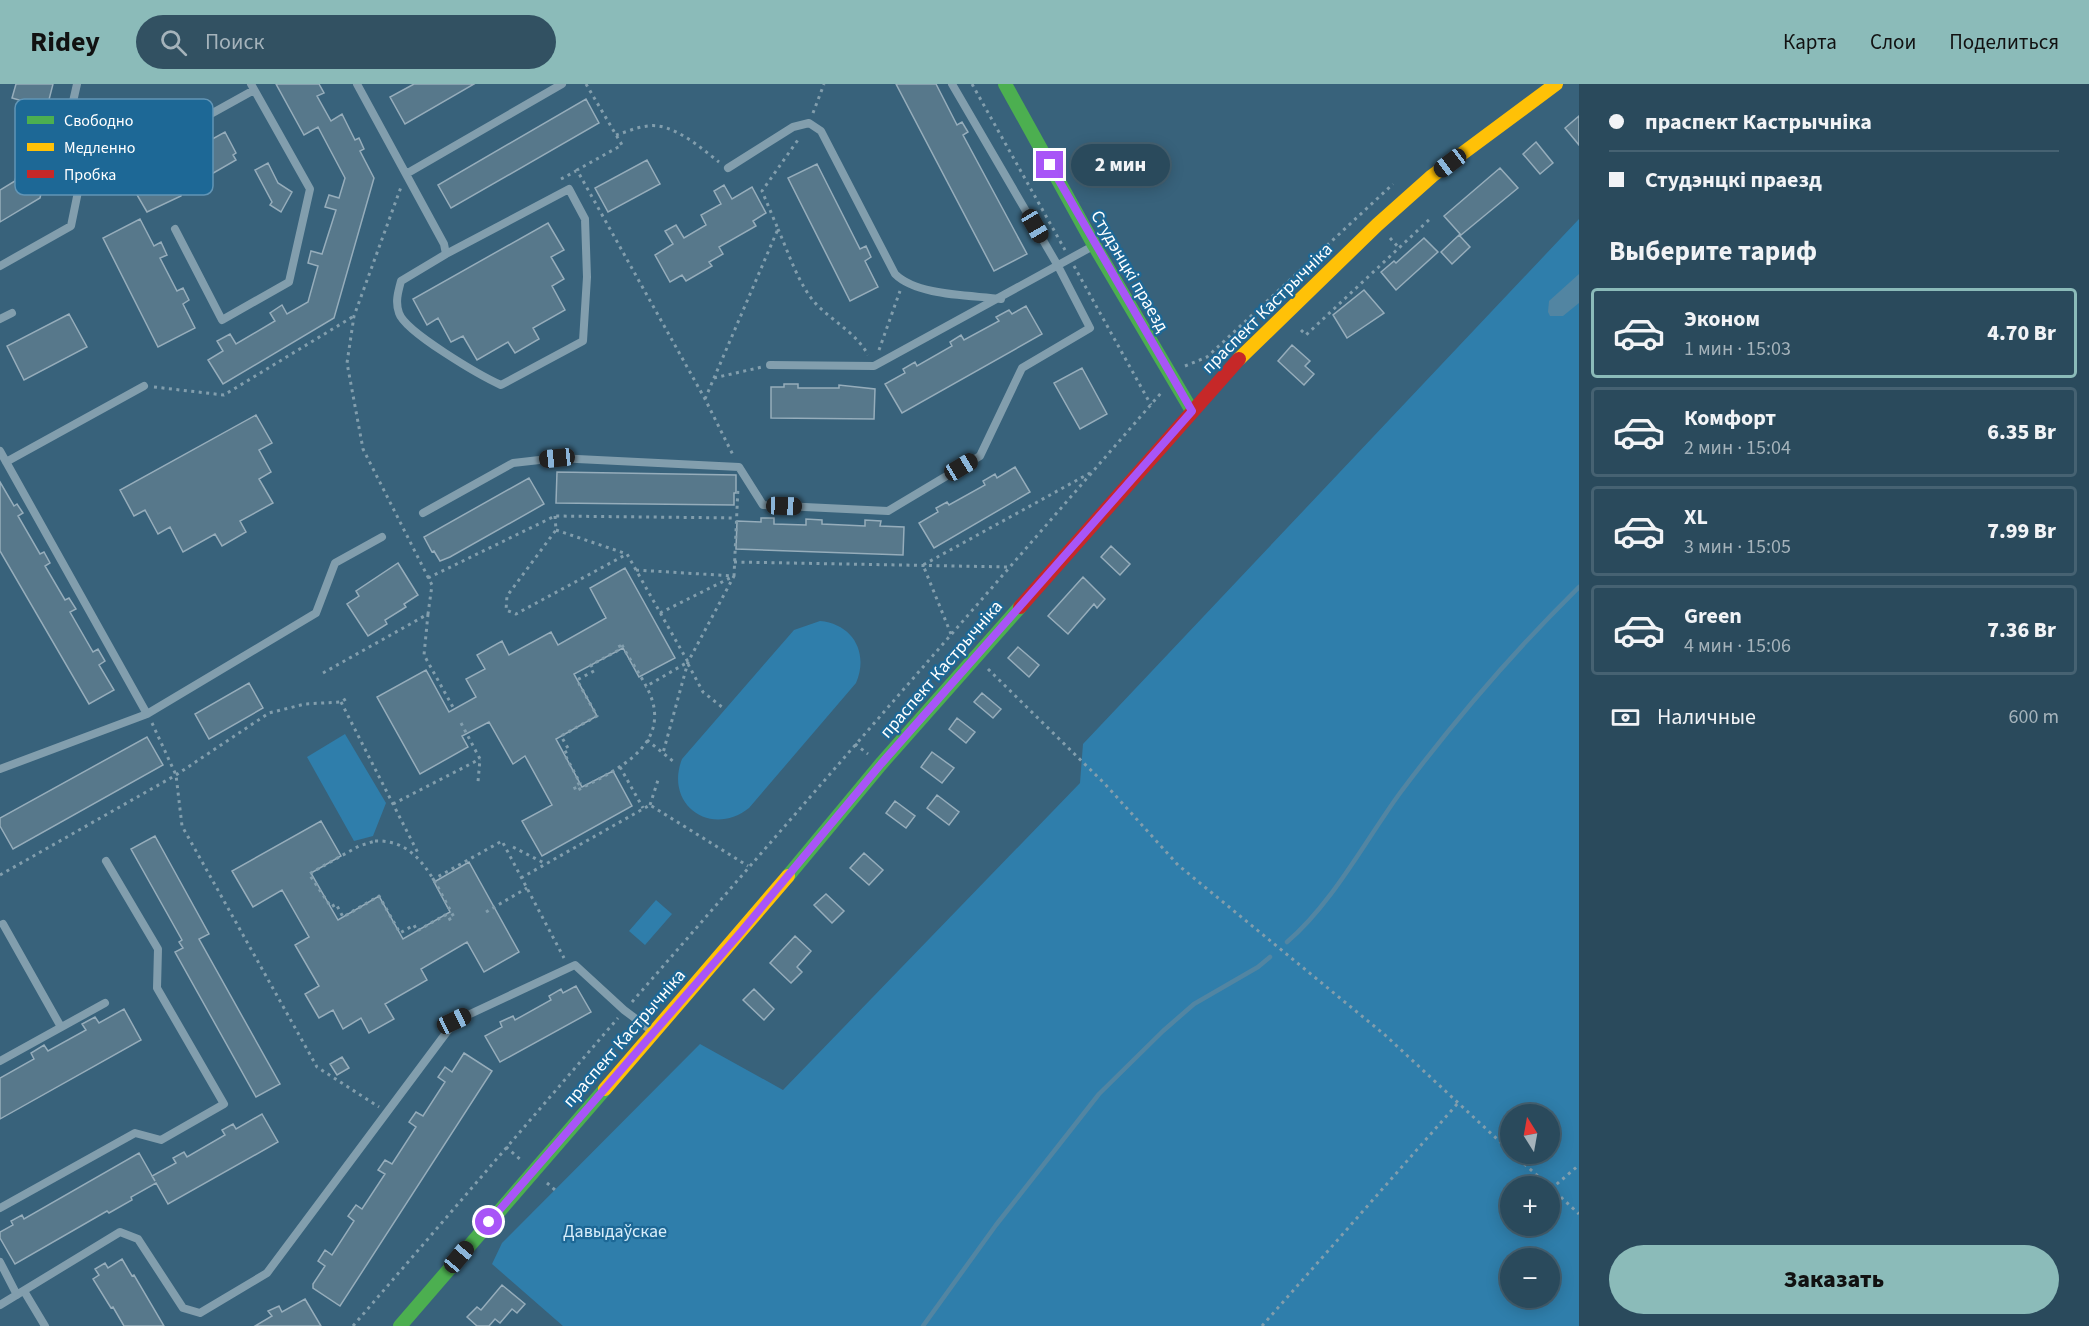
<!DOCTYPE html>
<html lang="ru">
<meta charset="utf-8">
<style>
body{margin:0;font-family:"Source Sans 3",sans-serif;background:#325162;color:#f1f3f6;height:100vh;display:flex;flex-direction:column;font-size:22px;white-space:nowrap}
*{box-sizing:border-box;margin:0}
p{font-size:20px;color:#a5b3bb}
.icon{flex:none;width:33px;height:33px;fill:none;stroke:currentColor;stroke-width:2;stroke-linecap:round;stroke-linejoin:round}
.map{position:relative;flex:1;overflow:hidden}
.drawer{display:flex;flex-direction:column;background:#2a4a5c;width:510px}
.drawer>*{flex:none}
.top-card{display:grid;align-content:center;height:132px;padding:0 30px;background:#2a4a5c}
.needle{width:39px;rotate:349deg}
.buttons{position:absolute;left:1500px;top:1020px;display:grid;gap:12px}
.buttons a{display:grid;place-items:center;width:60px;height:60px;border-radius:50%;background:#2a4a5c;box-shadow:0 3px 15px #0003,0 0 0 2px #466272;font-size:30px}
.end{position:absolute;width:27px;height:27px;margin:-14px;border:8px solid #a855f7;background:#fff;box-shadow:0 0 0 3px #fff}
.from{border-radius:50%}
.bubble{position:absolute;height:42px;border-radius:21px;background:#2a4a5c;box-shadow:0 3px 15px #0003,0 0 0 2px #466272;font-size:20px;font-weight:800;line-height:42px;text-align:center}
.car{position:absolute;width:18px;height:36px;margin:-18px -9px;border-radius:8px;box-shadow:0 0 4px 2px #0007;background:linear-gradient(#222 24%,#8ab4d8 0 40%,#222 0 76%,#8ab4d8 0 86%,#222 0)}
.top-card b{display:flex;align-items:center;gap:21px;height:57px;font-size:22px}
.top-card b+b{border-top:2px solid #466272}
.top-card i{width:15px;height:15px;background:#f1f3f6}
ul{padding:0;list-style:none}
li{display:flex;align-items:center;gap:18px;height:90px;margin:0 12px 9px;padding:0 18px;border:3px solid #466272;border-radius:6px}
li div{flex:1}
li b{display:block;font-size:22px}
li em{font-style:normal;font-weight:800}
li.current{border-color:#8bbbb9}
li>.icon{width:54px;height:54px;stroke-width:1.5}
h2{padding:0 30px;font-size:27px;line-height:72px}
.pay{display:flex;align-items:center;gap:15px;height:66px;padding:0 30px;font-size:22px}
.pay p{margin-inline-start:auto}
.button{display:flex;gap:12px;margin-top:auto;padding:12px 30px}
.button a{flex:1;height:69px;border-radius:36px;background:#8bbbb9;color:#111;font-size:24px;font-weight:800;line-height:69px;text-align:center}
header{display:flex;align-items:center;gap:36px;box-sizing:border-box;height:84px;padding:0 30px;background:#8bbbb9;color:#111}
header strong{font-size:28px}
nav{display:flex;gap:33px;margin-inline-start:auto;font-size:21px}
.search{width:420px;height:54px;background:#325162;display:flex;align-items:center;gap:15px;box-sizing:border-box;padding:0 21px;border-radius:33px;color:#a5b3bb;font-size:22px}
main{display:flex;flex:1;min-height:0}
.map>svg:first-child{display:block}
</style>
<header>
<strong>Ridey</strong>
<div class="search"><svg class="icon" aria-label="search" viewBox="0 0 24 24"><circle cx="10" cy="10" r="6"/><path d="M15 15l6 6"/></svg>Поиск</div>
<nav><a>Карта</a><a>Слои</a><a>Поделиться</a></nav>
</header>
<main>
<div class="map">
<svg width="1579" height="1242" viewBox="0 0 1579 1242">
<rect width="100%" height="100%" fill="#38627b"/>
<path fill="#2f7eab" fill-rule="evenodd" d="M1579 135V1242H563L492 1180 502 1159 700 960 783 1006 1080 699 1083 660ZM1510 1030H1550V1070H1510ZM1510 1102H1550V1142H1510ZM1510 1174H1550V1214H1510Z
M820 537C853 540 869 569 856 599L749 724C711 754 664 721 682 675L794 546Z
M345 650 386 719 373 752 354 757 307 673Z
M656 816 672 830 645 861 629 847Z"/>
<path fill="#5285a2" d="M1579 190V219L1563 232H1550L1548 228 1549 217Z"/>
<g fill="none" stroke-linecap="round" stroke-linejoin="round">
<path stroke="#5285a2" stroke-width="4.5" d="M1287 858C1332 820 1365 757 1400 709 1454 637 1515 566 1579 503
M923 1242 996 1141 1099 1010 1163 947 1194 920 1258 883 1270 873"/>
</g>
<path fill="#57788b" stroke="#96adbb" stroke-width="1.5" d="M16 0H53L43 39 57 44 40 114 0 138V106L15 97 33 20 12 14Z
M276 0H319L324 9 317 12 331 37 342 30 355 56 359 54 364 65 360 67 374 94 334 234 223 300 208 276 223 267 217 257 230 250 236 260 275 237 270 229 282 221 287 230 308 218 318 182 308 179 311 167 322 170 336 126 325 123 329 111 339 114 345 94 318 43 304 51Z
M414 0H474L405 40 390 13Z
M896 0H936L957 41 962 38 968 48 963 51 1027 170 994 187Z
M586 15 599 39 451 124 438 101Z
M1579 32V61L1565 44Z
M225 48 236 69 233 71 236 76 182 107 181 112 147 128 133 104 152 90 149 85 159 79 162 84 197 64 194 59 204 53 207 58Z
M1536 58 1553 79 1540 90 1523 70Z
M647 76 660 100 608 128 595 104Z
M268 79 278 99 292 108 281 128 270 121 272 118 255 86Z
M817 80 860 165 866 162 871 173 865 177 878 203 850 217 788 94Z
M1500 84 1518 104 1461 151 1444 132Z
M724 101 732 115 752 103 766 129 753 137 756 142 719 163 723 170 709 178 712 182 686 197 682 191 670 198 655 171 673 160 665 147 676 141 684 154 706 141 701 131 721 120 714 107Z
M140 135 154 162 161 158 167 171 160 174 177 207 183 204 189 216 183 220 195 244 158 263 103 154Z
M548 139 564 166 551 173 564 195 552 202 565 226 533 244 539 255 515 269 508 258 477 276 463 252 451 258 438 234 427 241 413 215Z
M1459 151 1470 163 1452 180 1441 168Z
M1424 154 1438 168 1396 206 1381 188 1394 177 1396 179Z
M1364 206 1384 229 1347 254 1333 231Z
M1026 222 1042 250 902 329 885 300 905 289 903 285 915 278 917 282 952 262 950 258 961 251 964 256 999 237 996 233 1009 226 1012 230Z
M69 230 87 263 24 296 7 262Z
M1292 261 1310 277 1305 282 1314 290 1304 301 1278 277Z
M1082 284 1107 330 1080 345 1054 299Z
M784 300H798V304H839V301L875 305 874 335 771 334V303H784Z
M256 331 272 359 259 366 271 388 259 395 273 419 240 437 246 448 222 462 215 450 183 468 170 443 158 450 145 426 134 432 120 406Z
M1015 383 1030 408 934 464 919 439 938 428 936 424 947 418 949 421 985 401 983 397 995 390 997 394Z
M557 388 736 391V409H734V421L556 419Z
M529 394 544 420 450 473 440 477 434 467 432 468 424 453Z
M0 398 14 422 17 420 23 429 18 432 40 470 44 468 50 479 45 482 65 516 69 514 76 525 70 528 93 568 98 565 105 577 99 581 114 606 89 620 0 467Z
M761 434H774V440L806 441V435L822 436V440L865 442V436L881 437 880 442 904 443 903 471 736 465 737 437 761 438Z
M1111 462 1130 480 1120 491 1101 473Z
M398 479 418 511 404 520 406 523 385 536 387 540 368 552 347 520 359 512 356 507Z
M625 484 675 574 639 593 623 564 574 590 597 632 556 655 582 703 613 687 632 722 542 772 522 737 552 721 525 672 513 680 489 638 462 652 468 663 420 690 377 613 426 586 449 628 476 613 466 595 485 585 477 571 502 557 509 571 551 548 558 561 606 534 590 504Z
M1083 493 1105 515 1097 524 1094 520 1068 550 1048 532Z
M1018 563 1039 581 1029 593 1008 574Z
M249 599 263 624 209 655 195 630Z
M982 609 1001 625 993 634 974 618Z
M957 634 975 648 966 659 949 645Z
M147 653 163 681 13 765 0 742V734Z
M932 668 954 684 942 699 921 683Z
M937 711 959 728 949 741 927 724Z
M895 717 915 732 906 744 886 729Z
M321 737 341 772 311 789 338 836 379 812 403 855 450 828 434 798 469 778 519 868 484 888 467 858 421 885 427 896 385 920 394 935 369 949 361 934 343 945 333 926 319 934 305 910 319 902 295 861 309 853 282 806 253 823 232 787Z
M155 752 209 850 199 855 280 1000 256 1013 175 868 183 864 179 858 182 856 131 765Z
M864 769 883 786 869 801 850 784Z
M826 810 844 827 832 839 814 821Z
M795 852 811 867 797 883 802 888 791 899 770 879Z
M576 902 591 928 500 978 485 952 502 943 500 938 513 932 515 936 551 916 549 912 561 905 563 909Z
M754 905 774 925 764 936 743 916Z
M124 925 141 956 0 1035V994L34 975 31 969 44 961 48 967 86 946 82 940 95 933 99 939Z
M464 969 492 987 340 1222 313 1204V1200L325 1182 318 1177 325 1166 332 1171 354 1137 348 1132 356 1121 362 1125 385 1090 378 1086 385 1076 392 1080 416 1043 409 1038 416 1028 423 1032 445 998 438 993 445 983 452 988Z
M342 973 349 984 337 991 330 980Z
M262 1030 278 1058 168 1120 156 1099 131 1113 132 1116 109 1129 107 1127 15 1180 0 1154V1148L13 1141 11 1137 22 1131 24 1135 139 1069 155 1097 152 1092 176 1079 173 1074 184 1068 187 1073 225 1051 222 1046 233 1040 236 1045Z
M122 1175 132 1192 134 1191 164 1242H124L113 1223 111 1224 93 1195 99 1191 95 1185 105 1179 108 1184Z
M502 1201 525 1220 517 1229 512 1225 500 1239 495 1235 489 1242H477L467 1233 477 1223 481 1226Z
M305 1215 321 1242H255L272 1232 268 1227 279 1222 282 1228Z"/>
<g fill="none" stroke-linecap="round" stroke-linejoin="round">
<path stroke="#829ead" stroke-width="3" stroke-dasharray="3 4.5" stroke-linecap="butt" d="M586 0 622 61 577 86 705 315 733 371
M972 0 1065 166
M813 29 824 0
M616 51C626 48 637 43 648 42 672 38 701 64 719 78
M561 95 576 87
M778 145C789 170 799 202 817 221 834 238 857 250 868 271
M1390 154 1399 164
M1074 182 1151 321
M1301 246 1306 251 1432 133
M879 266 900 207
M1185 282 1207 273 1393 100
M714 294 762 283
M154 303 224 311 354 232
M705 315 778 145 762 107 800 53
M555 432 556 446 507 512 506 526 516 530 627 470 688 578 645 603
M556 446 627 470
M734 478 1010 483
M636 486 734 492 688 578 663 669
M428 494 555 432 736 434
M660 529 734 492 738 403
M428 530 424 571 454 625
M951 550 923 481 1090 389
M622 561C631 579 648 600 653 619 665 667 609 689 576 707L574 702 580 699 564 669 569 666 561 652 597 632 577 596 594 587 591 581 617 567 616 564Z
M688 580 703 608 722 623
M988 585 1105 700 1178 781 1385 951 1510 1067
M323 589 428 530 432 501 363 365 347 279 354 232 401 103
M341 618 419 771
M152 639 176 691 182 742 317 983 379 1023
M461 639 480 675 478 698
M647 656 674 678
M855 660 868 670
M620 683 643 724
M393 720 480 675
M650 721 658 696
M375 757C420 755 435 800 454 833L448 836 445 831 417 847 414 841 400 849 379 812 343 833 336 820 331 823 309 790 359 762Z
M513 763 546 780
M0 791 176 691 269 629 305 620 341 618 349 613
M521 794 650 721 748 782
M432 796 502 757 564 874
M486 828 527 804
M632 918 1161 309
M506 1063 521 1076
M1513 1070 1549 1102
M547 1099 555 1106
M1550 1103 1579 1130
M1551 1105 1579 1081
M353 1242 618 934
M1262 1242 1458 1019"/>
<path stroke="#829ead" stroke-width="8" d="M357 0 444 160 446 170 401 197C398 208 395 218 399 229 405 248 481 292 501 301L583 257 587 193 585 135 569 105 446 170
M72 22 77 0
M126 77 254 6
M728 84 793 43 809 39 821 47 895 190C917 212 970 211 1001 215
M406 90 562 0
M175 145 222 236 289 198 310 105 251 0
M0 182 71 142 81 93
M0 235 12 229
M770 281 874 282 1093 162
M0 367 147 630 0 685
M6 378 144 302
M423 429 513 379 557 374 739 383 763 421 888 427 980 372 1022 284 1090 244 1058 182 952 0
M147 630 316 529 335 479 382 453
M3 840 61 943
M0 977 105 919
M0 1124 135 1049 161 1056 224 1020 157 904 158 865 106 777
M0 1178 17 1211
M24 1207 45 1242
M0 1221 120 1148 138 1155 183 1224 200 1229 267 1189 455 937 575 881 624 926 652 947"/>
<path stroke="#4caf50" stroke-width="14" d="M1005 0 1094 161 1192 327
M788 792 881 680 1020 523
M400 1242 605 1005"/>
<path stroke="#ffc107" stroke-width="14" d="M1239 275 1377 141 1432 92 1556 0
M605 1005 788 792"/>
<path stroke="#c62828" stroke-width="14" d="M1020 523 1239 275"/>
</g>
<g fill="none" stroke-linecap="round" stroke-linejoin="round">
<path stroke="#a855f7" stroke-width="8" d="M489 1138 741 848 881 680 1192 327 1050 81"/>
</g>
<g text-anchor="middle" stroke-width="4.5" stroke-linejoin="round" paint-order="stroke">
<g font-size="18" fill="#fff" stroke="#1d6896">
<text transform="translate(1130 187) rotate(60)" y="6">Студэнцкі праезд</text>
<text transform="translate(1267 224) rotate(-45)" y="6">праспект Кастрычніка</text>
<text transform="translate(941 585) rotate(-49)" y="6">праспект Кастрычніка</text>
<text transform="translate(624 954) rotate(-49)" y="6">праспект Кастрычніка</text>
</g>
<g font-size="18" fill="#d8eefb" stroke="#1d6896">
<text x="615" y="1153">Давыдаўскае</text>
</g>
</g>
<rect x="15" y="15" width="198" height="96" rx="9" fill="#1d6896" stroke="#6195b6" stroke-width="1.5"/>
<rect x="27" y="32" width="27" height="8" fill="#4caf50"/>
<rect x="27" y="59" width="27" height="8" fill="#ffc107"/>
<rect x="27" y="86" width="27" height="8" fill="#c62828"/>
<g font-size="16" fill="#fff">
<text x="64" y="42">Свободно</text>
<text x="64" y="69">Медленно</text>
<text x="64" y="96">Пробка</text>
</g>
</svg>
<div class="buttons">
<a><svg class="needle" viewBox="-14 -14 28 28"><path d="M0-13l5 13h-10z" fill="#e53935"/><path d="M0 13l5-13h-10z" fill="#a5b3bb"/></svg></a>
<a>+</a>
<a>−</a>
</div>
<i class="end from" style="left:489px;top:1138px"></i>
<i class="end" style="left:1050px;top:81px"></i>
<div class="bubble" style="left:1071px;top:60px;width:99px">2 мин</div>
<i class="car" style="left:1450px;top:79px;rotate:233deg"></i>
<i class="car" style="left:1035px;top:142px;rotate:150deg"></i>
<i class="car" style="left:557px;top:374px;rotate:264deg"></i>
<i class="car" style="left:961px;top:383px;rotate:59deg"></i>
<i class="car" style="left:784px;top:422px;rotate:92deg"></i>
<i class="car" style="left:454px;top:937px;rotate:65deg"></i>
<i class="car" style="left:459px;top:1173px;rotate:40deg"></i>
</div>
<section class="drawer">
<div class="top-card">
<b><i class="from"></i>праспект Кастрычніка</b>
<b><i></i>Студэнцкі праезд</b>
</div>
<h2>Выберите тариф</h2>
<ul>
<li class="current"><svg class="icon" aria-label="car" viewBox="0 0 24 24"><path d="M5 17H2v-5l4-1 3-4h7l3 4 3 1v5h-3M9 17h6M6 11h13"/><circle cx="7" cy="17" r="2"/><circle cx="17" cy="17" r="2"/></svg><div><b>Эконом</b><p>1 мин · 15:03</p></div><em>4.70 Br</em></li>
<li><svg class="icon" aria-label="car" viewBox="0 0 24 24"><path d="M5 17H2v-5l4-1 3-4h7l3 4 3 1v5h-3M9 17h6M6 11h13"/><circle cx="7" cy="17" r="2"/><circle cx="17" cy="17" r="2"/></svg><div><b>Комфорт</b><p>2 мин · 15:04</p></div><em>6.35 Br</em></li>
<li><svg class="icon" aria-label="car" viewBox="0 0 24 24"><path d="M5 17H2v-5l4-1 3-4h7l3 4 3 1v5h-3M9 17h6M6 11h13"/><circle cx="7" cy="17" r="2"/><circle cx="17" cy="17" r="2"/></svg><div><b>XL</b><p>3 мин · 15:05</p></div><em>7.99 Br</em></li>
<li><svg class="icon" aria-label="car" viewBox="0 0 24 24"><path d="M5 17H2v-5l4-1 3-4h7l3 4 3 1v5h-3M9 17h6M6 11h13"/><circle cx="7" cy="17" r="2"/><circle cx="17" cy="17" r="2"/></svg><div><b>Green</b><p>4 мин · 15:06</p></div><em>7.36 Br</em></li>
</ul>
<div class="pay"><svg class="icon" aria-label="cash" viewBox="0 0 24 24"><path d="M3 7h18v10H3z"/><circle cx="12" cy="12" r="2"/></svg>Наличные<p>600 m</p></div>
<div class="button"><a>Заказать</a></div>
</section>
</main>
